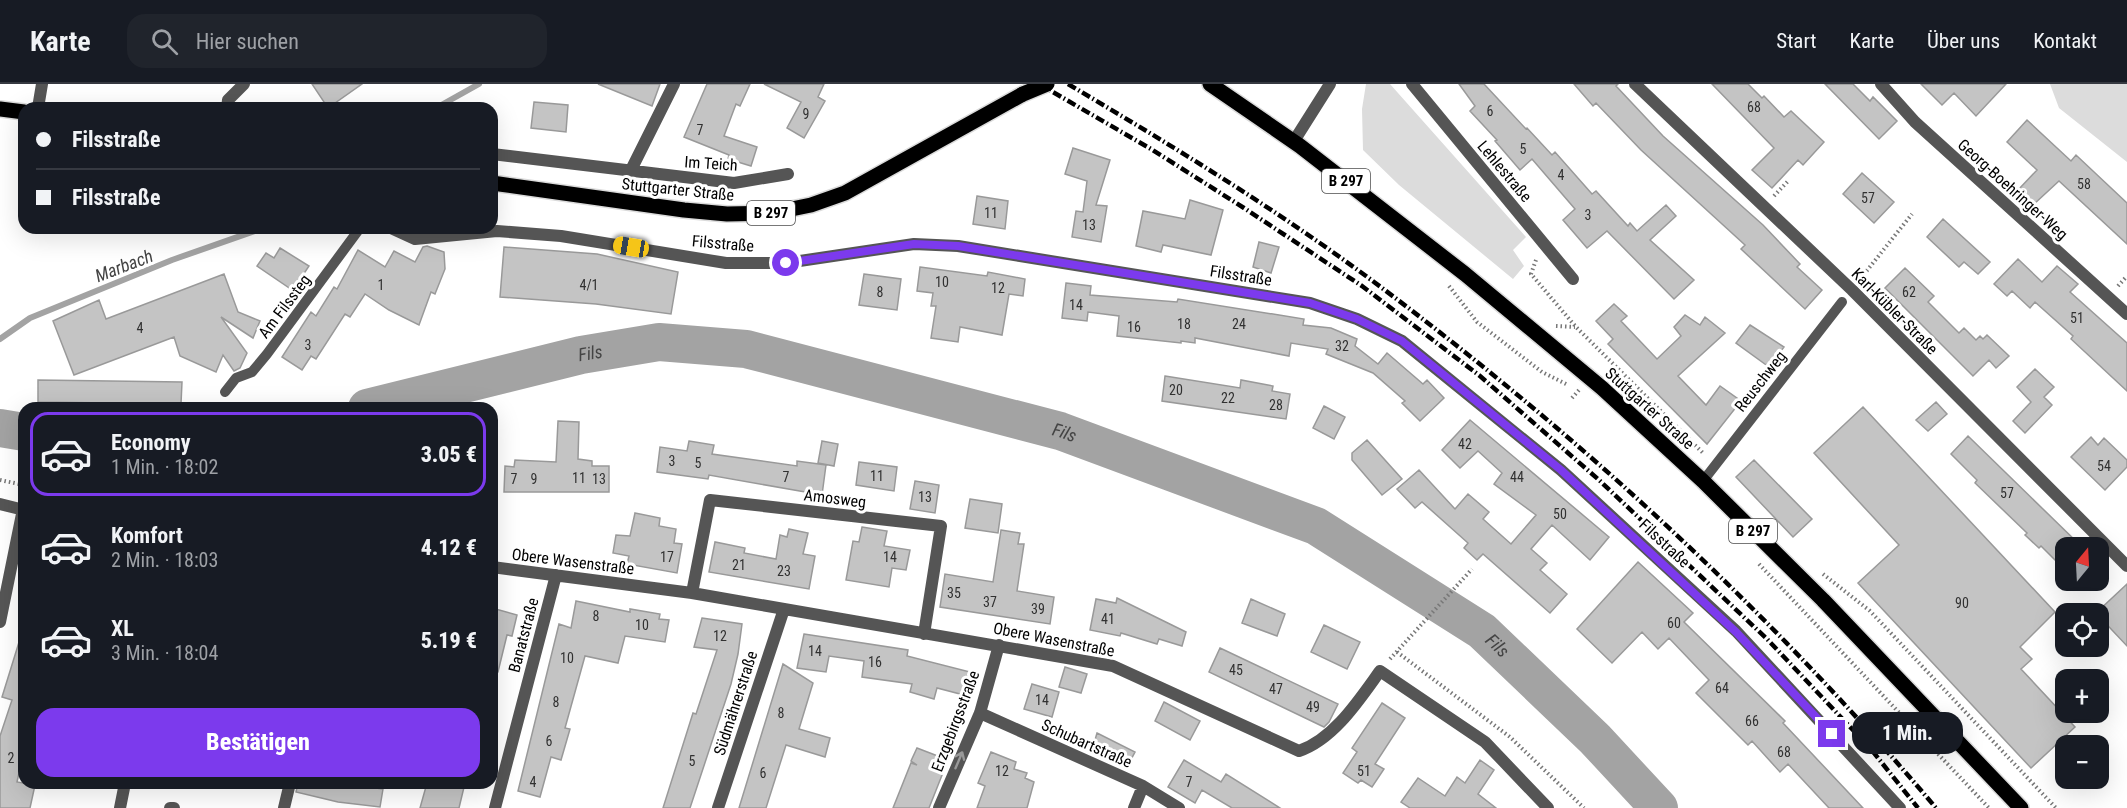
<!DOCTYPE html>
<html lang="de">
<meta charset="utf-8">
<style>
body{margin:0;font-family:"Roboto Condensed",sans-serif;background:#20242c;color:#f1f3f6;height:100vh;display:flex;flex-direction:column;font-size:22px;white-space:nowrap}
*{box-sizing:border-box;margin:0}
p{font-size:20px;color:#9ea1a6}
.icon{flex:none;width:33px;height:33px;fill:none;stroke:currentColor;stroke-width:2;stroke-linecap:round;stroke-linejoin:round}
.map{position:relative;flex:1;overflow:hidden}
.drawer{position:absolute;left:18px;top:318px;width:480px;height:387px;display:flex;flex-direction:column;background:#171b24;border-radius:18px;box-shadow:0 6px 24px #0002}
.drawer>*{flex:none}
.hud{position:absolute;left:18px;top:18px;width:480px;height:132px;border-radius:18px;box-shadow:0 6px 24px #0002;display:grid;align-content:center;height:132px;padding:0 18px;background:#171b24}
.needle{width:39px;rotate:18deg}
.controls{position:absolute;left:2055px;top:453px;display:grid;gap:12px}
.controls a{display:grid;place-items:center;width:54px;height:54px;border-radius:12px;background:#171b24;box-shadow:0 6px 24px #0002;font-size:30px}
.end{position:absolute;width:27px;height:27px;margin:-14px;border:8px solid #7c3aed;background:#fff;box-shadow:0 0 0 3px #fff}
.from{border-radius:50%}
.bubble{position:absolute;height:42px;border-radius:18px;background:#171b24;box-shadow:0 6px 24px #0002;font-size:20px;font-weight:800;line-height:42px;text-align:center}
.car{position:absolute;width:18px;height:36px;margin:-18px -9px;border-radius:8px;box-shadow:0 0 4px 2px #0007;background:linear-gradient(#f5c518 24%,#345 0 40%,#f5c518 0 76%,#345 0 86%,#f5c518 0)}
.hud b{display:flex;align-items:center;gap:21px;height:57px;font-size:22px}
.hud b+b{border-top:2px solid #363941}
.hud i{width:15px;height:15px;background:#f1f3f6}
ul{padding:10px 0 0;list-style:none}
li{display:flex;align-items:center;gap:18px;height:84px;margin:0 12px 9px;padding:0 6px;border:3px solid transparent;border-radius:18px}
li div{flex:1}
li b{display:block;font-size:22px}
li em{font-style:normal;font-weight:800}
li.current{border-color:#7c3aed}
li>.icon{width:54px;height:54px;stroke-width:1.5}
.primary-button{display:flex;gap:12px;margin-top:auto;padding:12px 18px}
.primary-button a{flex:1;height:69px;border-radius:18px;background:#7c3aed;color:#fff;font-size:24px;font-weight:800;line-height:69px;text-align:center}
header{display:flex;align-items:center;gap:36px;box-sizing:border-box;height:84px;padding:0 30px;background:#171b24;border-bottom:2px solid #363941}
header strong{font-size:28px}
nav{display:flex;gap:33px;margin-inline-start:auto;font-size:21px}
.search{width:420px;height:54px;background:#20242c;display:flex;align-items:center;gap:15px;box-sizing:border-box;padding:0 21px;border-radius:18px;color:#9ea1a6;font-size:22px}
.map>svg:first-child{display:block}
</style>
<header>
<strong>Karte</strong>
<div class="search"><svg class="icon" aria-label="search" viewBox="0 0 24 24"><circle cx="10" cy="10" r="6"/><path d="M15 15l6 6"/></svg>Hier suchen</div>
<nav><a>Start</a><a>Karte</a><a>Über uns</a><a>Kontakt</a></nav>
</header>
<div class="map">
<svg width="2127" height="724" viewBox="0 0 2127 724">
<rect width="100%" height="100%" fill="#fff"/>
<path fill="#dcdcdc" d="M1366 0H1390L1526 153 1513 166 1524 182 1513 195 1399 101 1363 66 1362 25Z
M2050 0H2127V78L2059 24Z"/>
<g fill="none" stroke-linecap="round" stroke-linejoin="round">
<path stroke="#a3a3a3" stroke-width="6" d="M436 24 479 0
M0 255 30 234 172 176 263 144"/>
<g stroke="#a3a3a3" stroke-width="38">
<path id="s1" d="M367 324 581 271 659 258 746 265 1060 347 1316 442 1482 547 1595 655 1659 724"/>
<path d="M0 344 24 348"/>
</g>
</g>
<path fill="#c4c4c4" stroke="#999" stroke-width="1.5" d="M312 0H362L328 24Z
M598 0H660L652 22Z
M707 0H750L740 22 736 20 724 52 757 63 751 82 728 75 729 71 684 53Z
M764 0H824L818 13 825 17 804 54 787 44 801 18Z
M1459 0H1484L1526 45 1527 44 1552 71 1555 68 1592 110 1596 107 1628 142 1630 139 1637 147 1666 121 1676 132 1650 156 1694 196 1674 215 1607 147 1587 164 1563 136 1575 125 1532 75 1520 86 1495 57 1497 56 1470 27 1475 22Z
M1574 0H1618L1616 2 1663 52 1763 141 1800 180 1797 183 1822 206 1805 225 1741 165 1745 161 1641 66 1596 19 1593 22Z
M1712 0H1748L1762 14 1764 12 1784 33 1791 27 1824 58 1803 81 1798 76 1772 104 1752 86 1774 64Z
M1825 0H1853L1870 17 1873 13 1897 37 1879 55Z
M1921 0H2006L1976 32 1954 9 1942 21Z
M534 18 568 21 566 48 531 44Z
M2027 36 2071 77 2076 71 2127 119V160L2059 97 2033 121 2018 106 2037 86 2007 58Z
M1073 64 1110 76 1096 121 1107 122 1101 158 1072 153 1076 127 1083 128 1087 97 1065 90Z
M1862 89 1894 118 1874 139 1843 110Z
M977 112 1008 117 1005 145 973 140Z
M1190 116 1223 126 1211 171 1163 161 1161 168 1136 162 1143 127 1185 135Z
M1943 135 1990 178 1978 190 1964 178 1959 183 1927 153Z
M1259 158 1279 163 1271 189 1253 183Z
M427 162 444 168 445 185 435 210 431 208 419 241 389 226 365 210 350 233 345 230 316 275 311 272 302 286 282 273 311 228 316 232 334 203 337 205 358 166 385 183 394 167 415 178 423 163Z
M504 163 597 170 678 188 671 230 596 220 500 213Z
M280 164 309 182 301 194 310 199 301 212 257 182 266 169 274 174Z
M2018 175 2042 198 2057 182 2078 200 2070 208 2127 259V307L2071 255 2073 252 2035 218 2030 224 2012 207 2007 212 1994 200Z
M920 183 987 192 988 188 1025 195 1023 212 1009 210 1002 251 960 243 958 258 931 254 936 222H931L933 209 917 207Z
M1905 184 1934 212 1928 218 1959 249 1964 244 1976 256 1980 252 1983 255 1987 251 2009 272 1996 284 1989 276 1973 292 1885 204Z
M224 190 238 228 260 237 253 254 221 233 247 269 240 284 234 287 223 271 216 288 180 272 174 253 74 291 53 237 99 216 106 235Z
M864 190 901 195 897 226 859 221Z
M1066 199 1091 202 1090 211 1177 218 1178 215 1304 235 1303 241 1331 244 1357 255 1355 262 1378 280 1387 269 1423 300 1427 296 1444 314 1420 337 1402 319 1405 317 1373 289 1326 270 1328 265 1291 259 1289 272 1195 254V259L1181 257V259L1117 252 1119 232 1088 228 1087 237 1062 234Z
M1614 220 1627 232 1621 237 1657 275 1681 252 1674 243 1685 231 1700 241 1705 233 1725 249 1678 292 1706 321 1720 302 1741 317 1707 360 1608 260 1613 255 1596 237Z
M1750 241 1784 263 1769 283 1736 259Z
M2035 285 2054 303 2044 313 2052 321 2025 349 2013 337 2031 318 2017 303Z
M1165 292 1240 304 1241 296 1273 302 1272 307 1290 310 1286 335 1162 317Z
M38 296 182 298 181 320 38 318Z
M1936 318 1947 330 1928 347 1916 336Z
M1324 322 1345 333 1334 355 1313 344Z
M1863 323 2055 528 2020 563 2032 575 2021 585 2075 643 2031 684 1858 499 1899 461 1814 369Z
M1470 336 1609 453 1590 476 1552 441 1531 465 1547 479 1540 486 1567 510 1550 529 1483 470 1477 476 1464 464 1468 459 1422 418 1415 424 1397 405 1419 386 1455 425 1468 410 1489 428 1483 435 1511 460 1536 431 1494 400 1502 389 1478 367 1460 384 1442 366Z
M558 337 579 338 578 375 592 377V382H609V408H504L505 382 514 383 515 376 556 378Z
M1968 352 2083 464H2066V487L2041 462 2039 464 2025 451 2027 449 1975 399 1977 396 1951 370Z
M2091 353 2098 361 2104 354 2127 376V383L2105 406 2071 373Z
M1367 356 1402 395 1382 411 1352 376V369Z
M689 357 714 361 712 370 797 382V377L826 381 822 411 709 391 708 395 657 388 660 363 687 367Z
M822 357 838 360 834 382 818 379Z
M1754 376 1812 435 1793 453 1736 393Z
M859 378 897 383 894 407 856 401Z
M915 397 939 401 935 429 910 425Z
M970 415 1002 420 998 449 965 444Z
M635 429 660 434 659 442 676 445 674 459 682 460 677 489 627 480 629 472 613 469 616 451 630 452Z
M862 443 887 447 884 462 910 466 906 486 892 484 889 503 846 496 853 457 859 458Z
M789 445 808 449 803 470 815 472 809 505 709 488 715 458 745 464 744 469 776 475 780 451 787 453Z
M1001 446 1020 449 1018 460H1024L1017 507 1054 513 1050 540 940 523 945 490 993 498Z
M1638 478 1693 529 1684 538 1785 637 1783 639 1863 724H1829L1788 680 1780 688 1752 657 1748 661 1696 609 1709 596 1669 554 1658 565 1642 548 1612 579 1577 545Z
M2127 500V562L2096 529Z
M1117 514 1186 548 1182 562 1159 555 1157 560 1121 549 1120 552 1090 546 1096 515 1116 519Z
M1251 515 1285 530 1277 552 1242 539Z
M576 517 630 528V525L660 530 659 535 669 536 665 558 625 552 618 579 585 572 565 644 570 645 561 676 551 673 540 713 518 707 559 540 571 544Z
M492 524 517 531 512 552 507 551 498 588 492 587Z
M702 534 742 540 738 570 731 600 690 724H663L693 629 696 630 717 566 694 563Z
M1324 541 1360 558 1347 585 1311 568Z
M804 550 908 566 907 572 970 588 964 611 937 604 934 615 910 608 912 600 862 593 864 577 829 572 826 588 797 584Z
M20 555 24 556V641L19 659 22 660 19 671H23L17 698 35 701 30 724H0V652L12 616 2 613Z
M1220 564 1338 620 1329 638 1324 643 1209 588Z
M783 580 813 599 799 645 830 654 825 673 786 661 766 724H739Z
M1065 583 1087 590 1081 609 1059 603Z
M1032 600 1059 608 1052 633 1024 625Z
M1164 618 1200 637 1190 656 1155 637Z
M1382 619 1405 634 1375 680 1384 685 1372 703 1361 696 1358 699 1343 689 1357 668 1352 664Z
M1097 649 1135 668 1127 683 1092 666Z
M917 664 948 676 929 724H893L911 679 917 681 911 677Z
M991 668 1016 678 1014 685 1027 689 1025 694 1034 698 1027 724H977L985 702 978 699Z
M1184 676 1221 698 1226 690 1280 724H1232L1202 706 1195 719 1168 703Z
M1480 676 1494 686 1478 710 1496 724H1410L1401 718 1418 694 1445 712 1457 693 1465 699Z
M298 699H339L383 705 380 723 338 718 296 708Z
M427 699H465L459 724H420Z"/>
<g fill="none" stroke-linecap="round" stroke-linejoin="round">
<defs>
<path id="primary" d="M1210 0 1300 62 1465 190 1602 304 1703 397 1823 516 2021 724
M0 25 24 28
M492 99 684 126 727 130 772 129 811 121 845 109 1023 10"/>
</defs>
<use href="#primary" stroke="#dbdbdb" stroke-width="18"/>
<path stroke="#777" stroke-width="4" stroke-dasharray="1.5 3" stroke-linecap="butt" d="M1774 112 1789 96
M1536 176 1531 190 1576 243 1704 370
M1861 194 1912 130
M1449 202 1477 238 1542 288 1568 301
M2118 202 2127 192
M1556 242 1575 243
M1572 314 1579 306
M0 396 24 401
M1759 480 1989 724
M1823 490 1870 527 2056 724
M1397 568 1510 653 1584 724
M1390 575 1472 485"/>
<path stroke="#555" stroke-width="10" d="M225 308 236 294 252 288 267 270 360 144
M1703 397 1842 218"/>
<path stroke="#555" stroke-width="12" d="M1412 0 1573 195
M1635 0 1852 206 2127 482
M1881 0 1915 38 2127 230
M38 24 42 0
M227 24 228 16 244 0
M1294 57 1330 0
M492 70 734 99 788 90
M631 86 674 0
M391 144 415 155 497 147 561 152 726 179H786L914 160 958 162 1310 219 1357 235 1402 257 1561 386 1736 547 1900 724
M0 420 24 426
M492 483 692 509 1113 582 1299 667C1334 655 1359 616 1380 587L1485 658 1548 724
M692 509 710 416 941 442 924 550
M0 538 23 425
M980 629 1143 702 1179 724
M120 724 125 699
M170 724H174
M284 724 290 699
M495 724 556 491
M718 724 784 525
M939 724 980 629 999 561
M1134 724 1143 702"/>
<use href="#primary" stroke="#000" stroke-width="15"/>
<path stroke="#000" stroke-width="4.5" stroke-dasharray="9 3 1.5 3" stroke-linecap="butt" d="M1039 0 1151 65 1244 124 1362 202 1480 292 1599 396 1767 555 1870 664 1918 724
M1068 0C1171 61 1274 124 1370 195 1578 350 1769 526 1936 724"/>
<defs>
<path id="primary-bridge" d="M1023 10 1047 0"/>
</defs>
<use href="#primary-bridge" stroke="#dbdbdb" stroke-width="18" stroke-linecap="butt"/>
<use href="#primary-bridge" stroke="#000" stroke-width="15"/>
</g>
<defs><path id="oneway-shaft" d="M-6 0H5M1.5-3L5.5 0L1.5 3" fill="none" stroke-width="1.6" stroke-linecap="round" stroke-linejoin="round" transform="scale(1.5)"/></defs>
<use stroke="#999" href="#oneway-shaft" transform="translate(959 676) rotate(-67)"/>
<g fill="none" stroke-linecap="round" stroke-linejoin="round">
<path stroke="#7c3aed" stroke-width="8" d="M786 179 914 160 958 162 1310 219 1357 235 1402 257 1561 386 1736 548 1832 650"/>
</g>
<g text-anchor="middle" stroke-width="6" stroke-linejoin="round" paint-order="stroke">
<g font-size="14" fill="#313131">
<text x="1754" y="28">68</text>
<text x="1490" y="32">6</text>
<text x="806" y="35">9</text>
<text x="700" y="51">7</text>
<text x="1523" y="70">5</text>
<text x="1561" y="96">4</text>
<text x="2084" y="105">58</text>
<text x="1868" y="119">57</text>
<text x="991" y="134">11</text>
<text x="1588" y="136">3</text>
<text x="1089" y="146">13</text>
<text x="942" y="203">10</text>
<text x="381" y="206">1</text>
<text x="589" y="206">4/1</text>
<text x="998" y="209">12</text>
<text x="880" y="213">8</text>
<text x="1909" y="213">62</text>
<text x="1076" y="226">14</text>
<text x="2077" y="239">51</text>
<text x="1184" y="245">18</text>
<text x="1239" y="245">24</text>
<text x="1134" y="248">16</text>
<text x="140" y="249">4</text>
<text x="308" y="266">3</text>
<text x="1342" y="267">32</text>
<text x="1176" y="311">20</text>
<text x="1228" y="319">22</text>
<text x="1276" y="326">28</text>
<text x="1465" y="365">42</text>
<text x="672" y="382">3</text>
<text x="698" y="384">5</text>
<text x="2104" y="387">54</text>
<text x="877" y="397">11</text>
<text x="786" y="398">7</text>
<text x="1517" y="398">44</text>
<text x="579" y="399">11</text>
<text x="514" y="400">7</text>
<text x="534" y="400">9</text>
<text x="599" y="400">13</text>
<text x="2007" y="414">57</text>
<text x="925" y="418">13</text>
<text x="1560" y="435">50</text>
<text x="667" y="478">17</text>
<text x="890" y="478">14</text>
<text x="739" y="486">21</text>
<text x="784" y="492">23</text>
<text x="954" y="514">35</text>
<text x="990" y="523">37</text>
<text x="1962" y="524">90</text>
<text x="1038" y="530">39</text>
<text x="596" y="537">8</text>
<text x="1108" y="540">41</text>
<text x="1674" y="544">60</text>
<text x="642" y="546">10</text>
<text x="720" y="557">12</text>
<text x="815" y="572">14</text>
<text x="567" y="579">10</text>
<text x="875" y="583">16</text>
<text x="1236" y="591">45</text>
<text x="1722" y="609">64</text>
<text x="1276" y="610">47</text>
<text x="1042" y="621">14</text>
<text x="556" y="623">8</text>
<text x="1313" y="628">49</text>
<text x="781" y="634">8</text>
<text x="1752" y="642">66</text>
<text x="549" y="662">6</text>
<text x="1784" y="673">68</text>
<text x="11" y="679">2</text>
<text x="692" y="682">5</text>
<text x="1002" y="692">12</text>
<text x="1364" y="692">51</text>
<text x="763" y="694">6</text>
<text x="533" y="703">4</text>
<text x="1189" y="703">7</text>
</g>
<g fill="#fff" stroke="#4c4c4c" stroke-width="1.5">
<rect x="1322" y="85" width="48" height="24" rx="4.5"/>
<rect x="747" y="117" width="48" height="24" rx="4.5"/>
<rect x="1729" y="435" width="48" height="24" rx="4.5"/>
</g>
<g font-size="15" font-weight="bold" fill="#000">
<text x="1346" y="102">B 297</text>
<text x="771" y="134">B 297</text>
<text x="1753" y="452">B 297</text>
</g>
<g font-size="16" fill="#000" stroke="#fff">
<text transform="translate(711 79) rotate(4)" y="6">Im Teich</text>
<text transform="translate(1505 87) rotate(50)" y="6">Lehlestraße</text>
<text transform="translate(678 105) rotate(6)" y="6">Stuttgarter Straße</text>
<text transform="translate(2013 105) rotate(42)" y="6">Georg-Boehringer-Weg</text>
<text transform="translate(723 159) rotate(5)" y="6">Filsstraße</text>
<text transform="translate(1241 191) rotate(9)" y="6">Filsstraße</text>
<text transform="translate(284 222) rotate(-53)" y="6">Am Filssteg</text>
<text transform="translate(1895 227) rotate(45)" y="6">Karl-Kübler-Straße</text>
<text transform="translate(1760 297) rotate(-52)" y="6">Reuschweg</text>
<text transform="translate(1650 324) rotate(42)" y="6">Stuttgarter Straße</text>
<text transform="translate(835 414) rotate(7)" y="6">Amosweg</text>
<text transform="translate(1665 459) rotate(43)" y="6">Filsstraße</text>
<text transform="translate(573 477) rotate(7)" y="6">Obere Wasenstraße</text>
<text transform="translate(523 551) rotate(-75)" y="6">Banatstraße</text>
<text transform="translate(1054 555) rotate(11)" y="6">Obere Wasenstraße</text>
<text transform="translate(735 619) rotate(-72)" y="6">Südmährerstraße</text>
<text transform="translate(955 637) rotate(-69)" y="6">Erzgebirgsstraße</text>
<text transform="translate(1087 659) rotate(24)" y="6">Schubartstraße</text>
</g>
<g font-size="18" font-style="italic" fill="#444" stroke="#fff">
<text transform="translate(124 182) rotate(-21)" y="6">Marbach</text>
<text dy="6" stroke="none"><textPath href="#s1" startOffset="230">Fils</textPath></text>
<text dy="6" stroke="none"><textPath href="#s1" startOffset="716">Fils</textPath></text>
<text dy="6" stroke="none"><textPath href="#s1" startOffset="1202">Fils</textPath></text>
</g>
</g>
</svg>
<div class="controls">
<a><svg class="needle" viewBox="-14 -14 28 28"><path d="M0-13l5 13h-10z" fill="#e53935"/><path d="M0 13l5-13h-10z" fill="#9ea1a6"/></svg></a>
<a><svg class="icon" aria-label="locate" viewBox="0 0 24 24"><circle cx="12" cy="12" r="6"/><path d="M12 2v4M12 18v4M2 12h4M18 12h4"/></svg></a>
<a>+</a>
<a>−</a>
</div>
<i class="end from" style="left:786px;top:179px"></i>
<i class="end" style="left:1832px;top:650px"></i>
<div class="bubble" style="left:1852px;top:628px;width:111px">1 Min.</div>
<i class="car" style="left:631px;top:163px;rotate:279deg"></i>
<div class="hud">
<b><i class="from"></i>Filsstraße</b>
<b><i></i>Filsstraße</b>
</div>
<section class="drawer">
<ul>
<li class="current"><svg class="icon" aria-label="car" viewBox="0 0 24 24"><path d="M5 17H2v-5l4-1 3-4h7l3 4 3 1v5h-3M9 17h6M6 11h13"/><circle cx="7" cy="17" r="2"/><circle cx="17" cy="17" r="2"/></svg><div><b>Economy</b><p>1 Min. · 18:02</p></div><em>3.05 €</em></li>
<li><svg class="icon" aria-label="car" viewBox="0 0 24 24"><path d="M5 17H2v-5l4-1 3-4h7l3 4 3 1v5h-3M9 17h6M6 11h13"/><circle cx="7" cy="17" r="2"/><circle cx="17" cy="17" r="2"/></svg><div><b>Komfort</b><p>2 Min. · 18:03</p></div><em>4.12 €</em></li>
<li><svg class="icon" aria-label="car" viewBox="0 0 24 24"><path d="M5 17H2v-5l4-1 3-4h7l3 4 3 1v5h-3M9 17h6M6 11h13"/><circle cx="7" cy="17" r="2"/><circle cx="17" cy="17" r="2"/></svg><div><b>XL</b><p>3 Min. · 18:04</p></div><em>5.19 €</em></li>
</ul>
<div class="primary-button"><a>Bestätigen</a></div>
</section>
</div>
